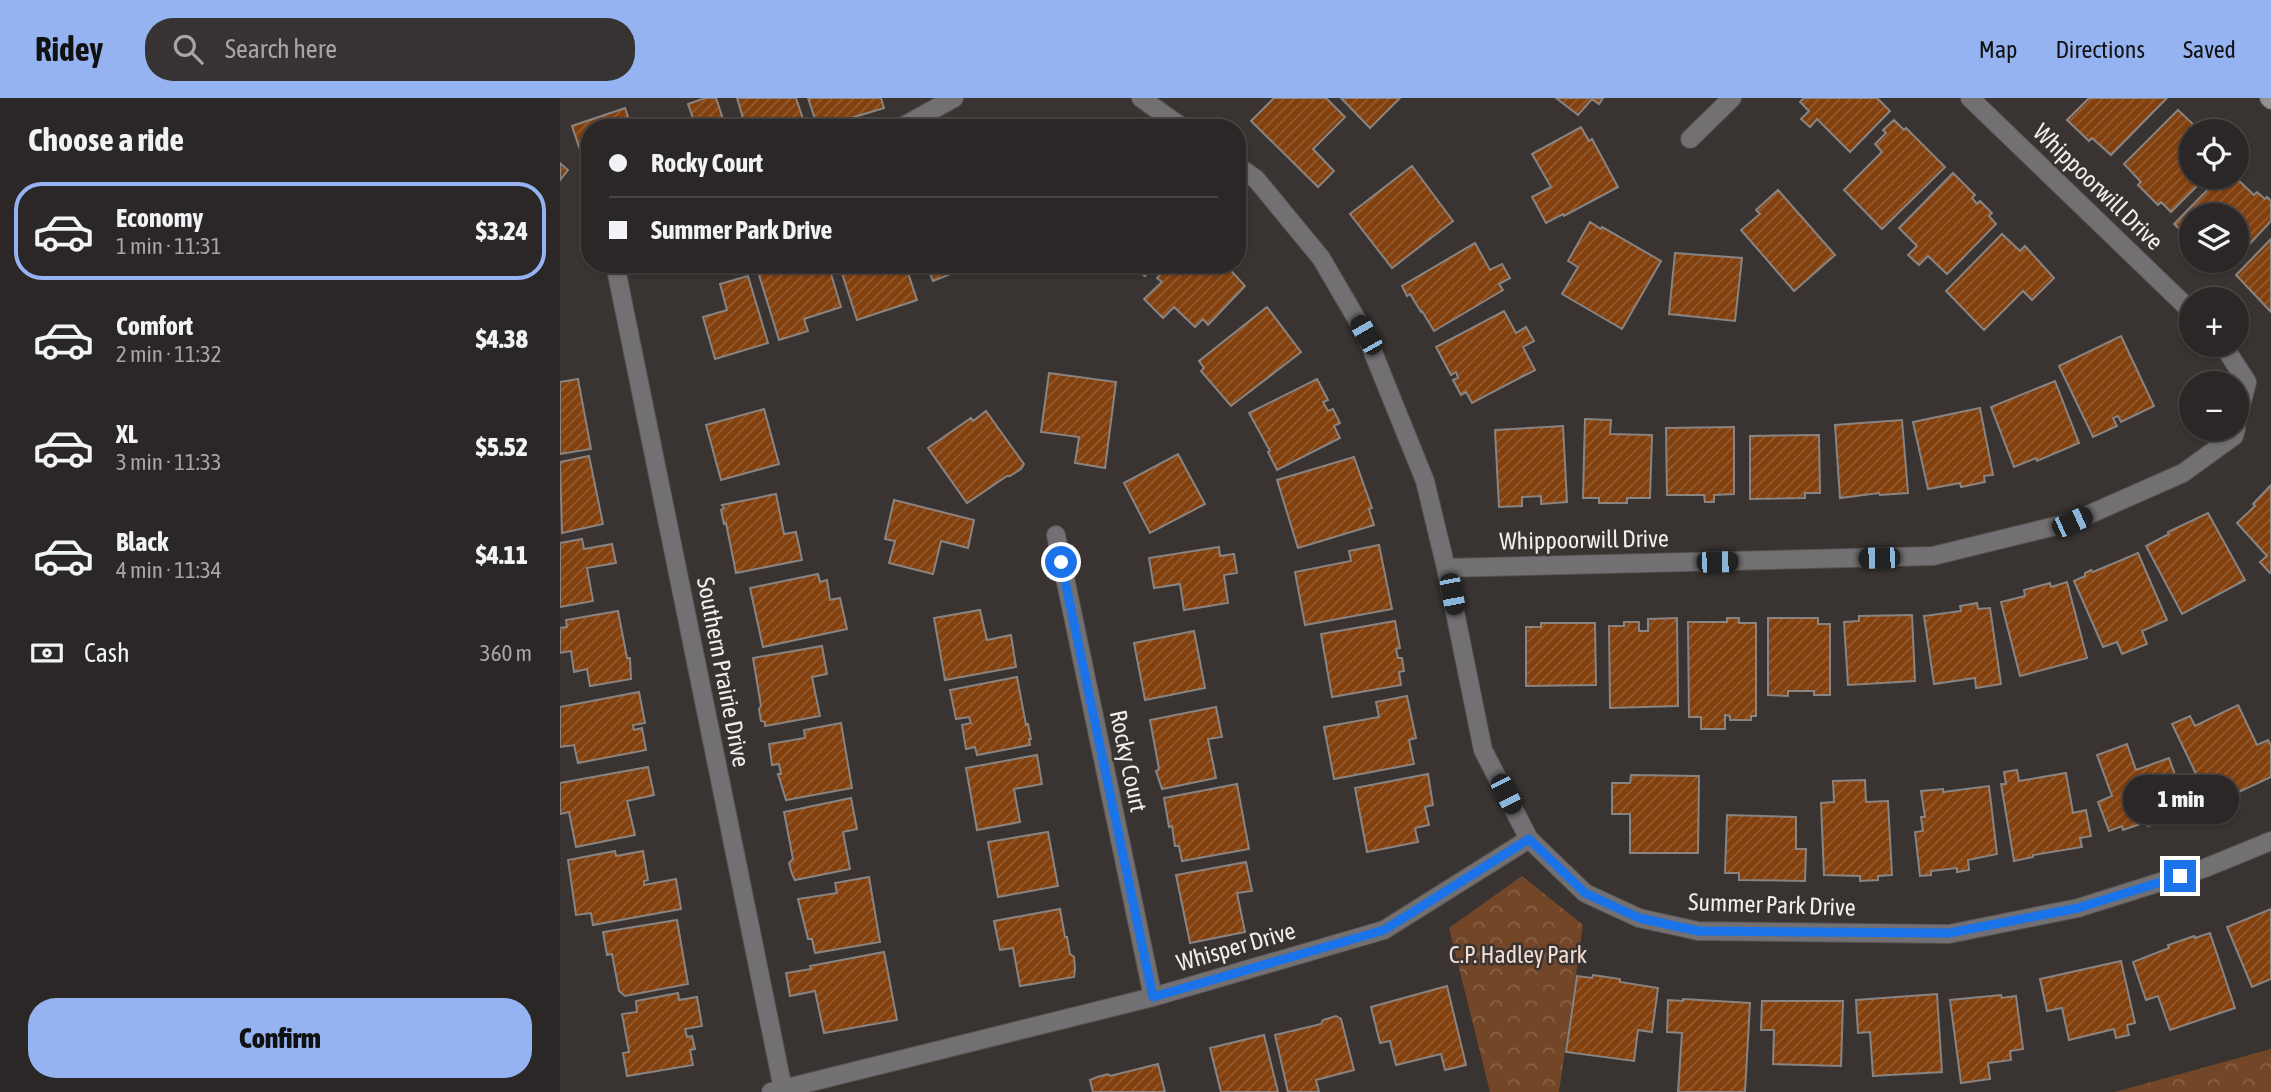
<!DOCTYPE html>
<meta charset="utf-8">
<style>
body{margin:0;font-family:"Asap Condensed",sans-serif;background:#373332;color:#f1f3f6;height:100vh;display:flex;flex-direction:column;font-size:26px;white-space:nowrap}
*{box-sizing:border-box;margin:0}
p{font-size:23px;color:#a6a5a7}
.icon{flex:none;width:38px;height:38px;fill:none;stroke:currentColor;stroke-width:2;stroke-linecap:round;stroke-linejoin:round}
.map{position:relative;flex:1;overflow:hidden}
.side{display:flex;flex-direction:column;background:#2b2726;width:560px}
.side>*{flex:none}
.top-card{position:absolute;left:21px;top:21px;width:665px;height:154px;border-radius:28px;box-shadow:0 2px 5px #0004,0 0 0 2px #474443;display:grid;align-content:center;height:154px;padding:0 28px;background:#2b2726}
.controls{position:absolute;left:1619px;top:21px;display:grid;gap:14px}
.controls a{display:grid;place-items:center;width:70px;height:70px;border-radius:50%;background:#2b2726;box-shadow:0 2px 5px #0004,0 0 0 2px #474443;font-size:35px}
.end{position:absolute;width:32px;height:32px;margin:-16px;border:9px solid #1a73e8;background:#fff;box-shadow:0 0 0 4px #fff}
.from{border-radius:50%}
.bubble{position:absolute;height:49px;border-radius:24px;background:#2b2726;box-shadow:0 2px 5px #0004,0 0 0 2px #474443;font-size:23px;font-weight:800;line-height:49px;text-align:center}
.car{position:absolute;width:21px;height:42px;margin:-21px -10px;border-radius:9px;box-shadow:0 0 5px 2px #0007;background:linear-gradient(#222 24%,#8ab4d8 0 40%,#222 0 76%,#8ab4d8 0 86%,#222 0)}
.top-card b{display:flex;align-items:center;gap:24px;height:66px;font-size:26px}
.top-card b+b{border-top:2px solid #474443}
.top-card i{width:18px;height:18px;background:#f1f3f6}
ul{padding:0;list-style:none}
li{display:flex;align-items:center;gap:21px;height:98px;margin:0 14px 10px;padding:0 14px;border:4px solid transparent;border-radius:28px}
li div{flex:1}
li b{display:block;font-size:26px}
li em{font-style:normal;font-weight:800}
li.active{border-color:#95b2f1}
li>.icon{width:63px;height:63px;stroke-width:1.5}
h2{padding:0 28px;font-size:32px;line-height:84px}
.pay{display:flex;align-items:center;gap:18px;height:77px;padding:0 28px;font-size:26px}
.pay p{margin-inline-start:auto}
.cta{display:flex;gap:14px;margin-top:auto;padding:14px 28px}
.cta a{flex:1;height:80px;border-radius:28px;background:#95b2f1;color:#111;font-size:28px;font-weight:800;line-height:80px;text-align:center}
header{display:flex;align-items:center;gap:42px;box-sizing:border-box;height:98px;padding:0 35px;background:#95b2f1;color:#111}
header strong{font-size:33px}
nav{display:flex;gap:38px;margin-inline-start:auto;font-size:24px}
.search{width:490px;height:63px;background:#373332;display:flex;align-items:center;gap:18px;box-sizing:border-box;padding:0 24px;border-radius:28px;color:#a6a5a7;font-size:26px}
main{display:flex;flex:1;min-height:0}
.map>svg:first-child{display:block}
</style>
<header>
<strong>Ridey</strong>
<div class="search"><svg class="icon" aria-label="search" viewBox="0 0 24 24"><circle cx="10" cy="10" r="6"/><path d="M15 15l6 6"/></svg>Search here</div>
<nav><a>Map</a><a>Directions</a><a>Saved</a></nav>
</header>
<main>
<section class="side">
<h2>Choose a ride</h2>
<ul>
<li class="active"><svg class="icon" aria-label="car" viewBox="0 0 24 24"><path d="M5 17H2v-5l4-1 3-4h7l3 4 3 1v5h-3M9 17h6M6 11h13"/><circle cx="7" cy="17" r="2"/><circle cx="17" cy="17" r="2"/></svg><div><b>Economy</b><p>1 min · 11:31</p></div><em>$3.24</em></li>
<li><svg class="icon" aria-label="car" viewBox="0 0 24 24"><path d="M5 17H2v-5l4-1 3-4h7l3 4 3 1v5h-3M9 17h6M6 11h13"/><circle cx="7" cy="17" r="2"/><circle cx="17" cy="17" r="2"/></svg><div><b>Comfort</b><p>2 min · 11:32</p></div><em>$4.38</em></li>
<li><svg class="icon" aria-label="car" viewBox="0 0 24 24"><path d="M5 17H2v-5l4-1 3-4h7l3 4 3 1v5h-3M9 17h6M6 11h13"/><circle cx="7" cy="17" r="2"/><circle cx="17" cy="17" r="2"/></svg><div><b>XL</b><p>3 min · 11:33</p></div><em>$5.52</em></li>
<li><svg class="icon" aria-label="car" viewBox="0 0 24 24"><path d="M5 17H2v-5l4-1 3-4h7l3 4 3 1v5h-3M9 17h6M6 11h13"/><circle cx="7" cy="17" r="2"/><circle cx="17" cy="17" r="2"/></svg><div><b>Black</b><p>4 min · 11:34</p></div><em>$4.11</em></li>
</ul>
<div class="pay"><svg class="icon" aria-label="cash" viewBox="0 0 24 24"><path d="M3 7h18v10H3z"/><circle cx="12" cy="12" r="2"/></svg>Cash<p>360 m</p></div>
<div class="cta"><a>Confirm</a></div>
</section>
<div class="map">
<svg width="1711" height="994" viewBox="0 0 1711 994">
<defs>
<pattern id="park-crowns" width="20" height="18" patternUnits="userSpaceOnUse" patternTransform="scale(1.75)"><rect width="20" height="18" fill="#734628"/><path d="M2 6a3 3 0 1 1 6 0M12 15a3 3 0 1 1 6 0" fill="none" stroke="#876147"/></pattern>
<pattern id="building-hatch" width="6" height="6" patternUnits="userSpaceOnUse" patternTransform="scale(1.75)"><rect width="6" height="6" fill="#82400e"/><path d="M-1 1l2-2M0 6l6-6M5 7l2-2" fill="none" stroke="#945c31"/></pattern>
</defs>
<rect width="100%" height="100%" fill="#393432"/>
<path fill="url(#park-crowns)" d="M962 778 1023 827 999 994H930L889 830Z
M1711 951V994H1555Z"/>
<path fill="url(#building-hatch)" stroke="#898481" stroke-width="2" d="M145 0H156L166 30H102L133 20 128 6Z
M177 0H236L246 30H186Z
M248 0H321L324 10 258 30Z
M714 0H766L785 19 753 51 774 73 758 89 691 23Z
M781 0H840L810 30Z
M996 0H1043L1039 6 1032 1 1018 17Z
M1244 0H1317L1330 13 1290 54 1257 21 1250 29 1241 21 1249 13 1240 4Z
M1529 0H1607L1551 57 1532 40 1529 43 1507 22Z
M65 10 72 30H30V82L12 28Z
M1618 12 1638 31 1631 33V38L1621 48 1631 59V79H1646L1611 114 1601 104 1598 107 1578 87 1581 84 1564 66Z
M1334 22 1344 32 1346 30 1385 69 1322 131 1284 92 1322 54 1315 46 1326 35 1323 32Z
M1021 29 1029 43 1032 41 1058 89 1004 118 1003 116 986 125 972 99 991 89 972 56Z
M0 65 8 72 0 82Z
M852 68 893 123 832 170 790 116Z
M1393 75 1415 97 1412 100 1417 106 1420 103 1432 115 1429 118 1436 126 1387 176 1368 158 1359 167 1348 157 1357 148 1339 130Z
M1660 79H1675L1694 97 1697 94 1705 101 1707 99 1711 103V123L1684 152 1676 145V117H1631V142L1614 126Z
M1218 92 1275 157 1234 193 1181 132 1200 116 1196 112Z
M1030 124 1041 131 1042 129 1101 163 1062 231 1002 196 1018 169 1008 163Z
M1442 136 1460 153 1465 148 1494 180 1472 202 1463 193 1424 232 1386 193Z
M1711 141V214L1676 177Z
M915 145 930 172 942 166 950 180 939 186 943 192 874 233 862 213 861 214 850 196 847 198 842 188Z
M1115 155 1182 160 1175 223 1109 216Z
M233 166H268L281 209 244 221 248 233 219 242 199 177Z
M279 166H345L357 202 297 222Z
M366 166H416L373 183Z
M567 166H593L585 178Z
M610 166H665L685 188 648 227 643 221 635 229 614 209 603 220 584 201 602 184 597 180Z
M188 178 208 245 155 261 143 219 167 212 160 186Z
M707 209 741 254 671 308 641 273 644 270 639 263Z
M944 213 956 235 966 229 974 243 963 249 975 272 912 305 906 294 901 297 893 282 898 280 896 274 891 277 876 249Z
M1561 238 1594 308 1561 324 1558 318 1553 320 1557 328 1533 339 1499 268Z
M489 275 556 284 545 370 515 365 519 339 481 334Z
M18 281 31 351 0 356V284Z
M757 281 768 302 763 304 768 313 773 311 780 325 774 328 780 340 717 372 708 354 710 353 689 315Z
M1495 283 1519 345 1477 363 1476 360 1454 369 1431 309Z
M1420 310 1433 377 1424 378 1425 384 1401 389 1400 385 1368 391 1353 324Z
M204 311 219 366 161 382 146 327Z
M426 313 464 366 461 371 450 378H447L407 405 368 350 411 320 413 323Z
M1025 321 1051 322 1050 336 1092 337 1090 400H1067V405H1039V400H1023Z
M1342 322 1348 395 1320 397 1319 395 1280 400 1275 327Z
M1003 328 1007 404 981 406V398L962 399V408L939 409 935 332Z
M1174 329V396L1154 397V404H1145L1144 397H1107L1106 330Z
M1259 337 1260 395H1245V400L1190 401V338Z
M618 356 645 406 590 435 564 385Z
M29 358 43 426 2 435 0 364Z
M794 359 812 410 809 411 814 427 738 450 717 382Z
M1711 387V474L1710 475 1700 464 1707 458 1677 425 1695 408 1693 406Z
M216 396 224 436 236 434 242 462 176 475 166 425 164 426 161 412 164 410 162 407Z
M334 402 414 422 408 450 381 443 373 476 329 465 335 443 325 441Z
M1648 415 1685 482 1622 516 1586 448 1609 436 1608 434Z
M22 441 24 451 52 446 56 465 27 470 33 503 0 509V445Z
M819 447 832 511 745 527 735 474 791 463 789 453Z
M659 449 660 458 674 456 677 475 664 477 668 505 624 512 620 486 594 490 589 460Z
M1578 455 1607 522 1582 533 1587 546 1562 556 1557 544 1543 549 1514 483 1525 478V475L1531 472 1533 474Z
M258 476 260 484 267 482 270 502 280 500 287 531 203 549 190 490Z
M1507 484 1527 560 1460 578 1441 504 1465 498 1464 492 1490 485 1491 489Z
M1417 505 1418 511 1430 510 1441 586 1416 590 1415 580 1374 586 1364 518 1401 513 1400 508Z
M420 512 427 542 451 537 456 569 385 582 374 520Z
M58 513 67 560H70L71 581 30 588 27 571 14 574 11 553 0 555V530L7 529 6 522Z
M1352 517 1355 583 1288 587 1284 524 1299 523V518Z
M1117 520 1118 608 1050 610 1049 528H1064V524H1079V533H1088V521Z
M1167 520H1179V525H1196V618H1191V622H1170V618L1165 617V631H1141V619H1129L1128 524H1167Z
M1208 520H1258V526H1270V597H1254V593H1228V598L1208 597Z
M835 523 840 550 836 551 838 560H842L844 573 839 574 841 587 772 599 761 536Z
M981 525H1035L1036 587 966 588V529H981Z
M634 533 645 590 585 602 574 545Z
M262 548 267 576 252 579 260 618 205 628V624L201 623 199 611 201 608 193 560Z
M457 579 466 627 468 626 471 641H469L470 647 417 657 415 649 406 651 402 627 411 625 409 619 396 621 390 592Z
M79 594 85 625 73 627 74 632 82 630 86 652 18 665 14 647 0 649V609Z
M847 598 856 640 849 642 854 666 774 681 764 629 819 619 816 604Z
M1678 607 1697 647 1708 642 1711 648V679L1651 707 1612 626 1630 618 1635 628Z
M656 609 662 639 648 641 656 680 602 691 596 673 599 671 590 622Z
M281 625 292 690 226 702 218 676H221L219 666 212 667 209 646 245 640 244 632Z
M1567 646 1576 672 1609 660 1627 710 1615 714 1616 719 1588 728 1586 724 1563 732 1562 728 1549 733 1538 704 1552 698 1537 657Z
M477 657 482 686 454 691 460 724 417 732 406 670Z
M88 669 94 697 67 703 75 737 16 749 9 714 0 716V685Z
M1457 672 1459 683 1506 675 1513 715 1526 712 1531 738 1520 740 1522 749 1473 757V759L1454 763 1441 686H1446L1444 674Z
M868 676 873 707 865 709 869 727 855 730 858 744 807 754 795 690Z
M1071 677 1139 678 1138 755H1070V716H1052V685H1070Z
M1305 682 1306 704 1328 703 1332 777 1318 778V782L1300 783V778L1264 777 1261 705 1274 704 1273 683Z
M677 686 689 751 622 763 619 748H615L612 728 609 729 604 700Z
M1429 688 1437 756 1408 762 1409 772 1397 774V770L1371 773V777L1360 778 1355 734 1363 733 1361 719H1365L1361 693 1383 691V694Z
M291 700 297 731 283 734 290 771 235 782 232 776 229 765 233 761 224 714Z
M1167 717 1236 719V751H1246L1245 783 1179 782V775H1165Z
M488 734 498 788 438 799 428 744Z
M55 753 56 758 83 753 88 782 84 783V787L116 781 121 811 33 827 31 815 16 817 8 762Z
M686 764 692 793 677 795 685 834 630 845 616 777Z
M309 779 320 844 255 855 252 841H248L238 801 277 795 275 785Z
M500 811 505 839H507L510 856 514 859 515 871 514 879 460 888 453 850 440 852 434 823Z
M1711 811V881L1692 889 1667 829Z
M117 822 128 886 65 898 59 893 52 856 47 857 43 834Z
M1650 835 1675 910 1610 932 1598 898 1586 902 1573 864 1609 850 1608 847 1634 838 1635 840Z
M324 854 337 922 264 935 255 893 230 898 226 875 251 871 250 868Z
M1561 863 1575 925 1567 927 1569 937 1556 940 1554 931 1509 942 1502 910 1487 913 1480 881Z
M1033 877 1060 881V884L1098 890 1092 934 1078 932 1074 963 1006 954 1017 878 1032 880Z
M887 888 906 967 885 972 881 956 836 967 830 943 820 945 811 909Z
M118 895 119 902 137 899 142 928 125 931 127 939 132 938 135 951 130 952 133 967 67 978 63 955 69 954 62 916 77 914 76 903Z
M1377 896 1382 974 1313 978 1310 934 1298 935 1296 902Z
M1441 897 1442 900 1456 898 1463 951 1450 953 1451 962 1428 965 1430 981 1401 985 1390 902Z
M1123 901 1190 905 1185 994H1118L1122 935 1107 934 1108 902 1123 903Z
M1202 903H1283L1281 968 1213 966 1214 932H1201Z
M776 918 781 921 794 972 756 982 759 994H728L715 937 761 926 763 922Z
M704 937 718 994H661L650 950Z
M598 966 605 994H533L530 982 537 979 548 976 550 978Z"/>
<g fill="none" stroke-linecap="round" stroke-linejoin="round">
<defs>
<path id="minor" d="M581 0 623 30
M1410 0 1631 213
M340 30 394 0
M1130 41 1172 0
M677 68 696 81 761 160 806 237 865 383 886 470 923 652 969 741 1025 795 1079 820 1138 833 1389 836 1518 810 1645 770 1711 743
M55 166 223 991
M1663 247 1687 284 1676 327
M496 437 593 899
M886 470 1373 458 1512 424 1623 375 1674 338 1676 331
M211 994 593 899 824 832 969 741"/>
<path id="secondary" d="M1709 0 1711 2"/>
</defs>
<use href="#minor" stroke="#565250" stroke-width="20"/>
<use href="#secondary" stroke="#565250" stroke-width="20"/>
<use href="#minor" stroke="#727072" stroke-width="18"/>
<use href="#secondary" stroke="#939194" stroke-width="18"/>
</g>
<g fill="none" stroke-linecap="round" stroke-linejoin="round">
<path stroke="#1a73e8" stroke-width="9" d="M501 464 593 899 824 832 969 741 1025 795 1079 820 1138 833 1389 835 1518 810 1620 778"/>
</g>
<g text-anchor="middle" stroke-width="5" stroke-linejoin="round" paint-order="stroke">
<g font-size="24" fill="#f1eeec" stroke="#393432">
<text transform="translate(1538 89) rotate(44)" y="8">Whippoorwill Drive</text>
<text transform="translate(1024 442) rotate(-1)" y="8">Whippoorwill Drive</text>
<text transform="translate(163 574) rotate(79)" y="8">Southern Prairie Drive</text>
<text transform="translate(568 663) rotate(78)" y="8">Rocky Court</text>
<text transform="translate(1212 807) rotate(2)" y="8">Summer Park Drive</text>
<text transform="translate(676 849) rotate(-16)" y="8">Whisper Drive</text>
</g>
<g font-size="24" fill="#f1ddd1" stroke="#393432">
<text x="958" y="865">C.P. Hadley Park</text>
</g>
</g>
</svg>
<div class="controls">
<a><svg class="icon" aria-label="locate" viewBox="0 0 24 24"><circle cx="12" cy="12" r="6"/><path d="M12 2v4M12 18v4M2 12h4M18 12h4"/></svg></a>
<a><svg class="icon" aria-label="layers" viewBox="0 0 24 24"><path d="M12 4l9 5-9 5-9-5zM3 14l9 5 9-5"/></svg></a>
<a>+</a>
<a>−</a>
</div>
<i class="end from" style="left:501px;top:464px"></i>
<i class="end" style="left:1620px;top:778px"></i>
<div class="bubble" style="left:1563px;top:677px;width:116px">1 min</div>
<i class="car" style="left:806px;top:237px;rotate:330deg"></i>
<i class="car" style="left:1512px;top:424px;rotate:66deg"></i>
<i class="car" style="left:1319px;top:460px;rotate:269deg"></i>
<i class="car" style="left:1157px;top:464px;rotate:89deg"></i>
<i class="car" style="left:892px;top:496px;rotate:169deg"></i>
<i class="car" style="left:946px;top:696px;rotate:153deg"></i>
<div class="top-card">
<b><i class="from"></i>Rocky Court</b>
<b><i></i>Summer Park Drive</b>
</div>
</div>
</main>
